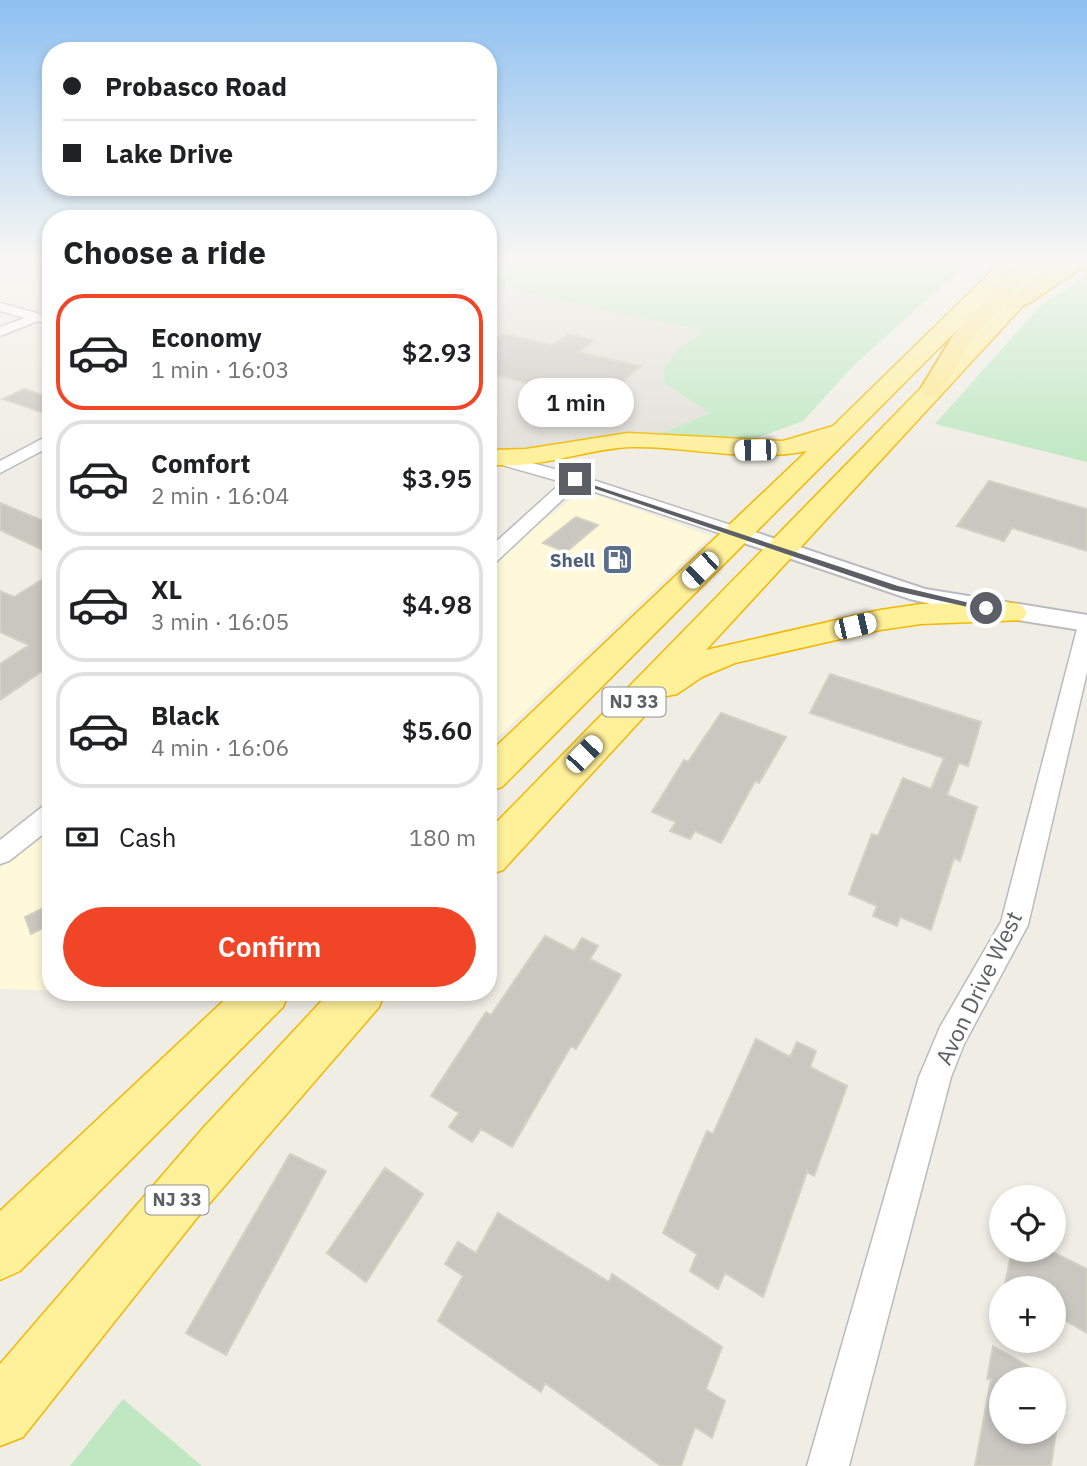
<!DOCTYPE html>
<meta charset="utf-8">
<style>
body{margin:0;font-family:"IBM Plex Sans",sans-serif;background:#f6f6f6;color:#202124;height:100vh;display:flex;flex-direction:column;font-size:26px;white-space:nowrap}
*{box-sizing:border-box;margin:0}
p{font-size:23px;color:#757577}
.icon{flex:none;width:38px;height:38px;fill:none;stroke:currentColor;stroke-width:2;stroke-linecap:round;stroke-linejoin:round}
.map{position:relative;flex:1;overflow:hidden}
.sheet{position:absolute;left:42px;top:210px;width:455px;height:791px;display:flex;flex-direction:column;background:#fff;border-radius:28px;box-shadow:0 4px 10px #0003}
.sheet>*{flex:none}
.hud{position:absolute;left:42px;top:42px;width:455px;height:154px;border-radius:28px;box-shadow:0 4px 10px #0003;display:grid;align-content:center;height:154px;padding:0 21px;background:#fff}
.buttons{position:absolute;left:989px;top:1185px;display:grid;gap:14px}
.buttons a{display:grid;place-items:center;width:77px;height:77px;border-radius:50%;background:#fff;box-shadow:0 4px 10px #0003;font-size:35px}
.end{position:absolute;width:32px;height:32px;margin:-16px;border:9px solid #5c5f65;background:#fff;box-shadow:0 0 0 4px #fff}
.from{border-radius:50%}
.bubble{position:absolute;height:49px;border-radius:24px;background:#fff;box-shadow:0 4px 10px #0003;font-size:23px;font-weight:600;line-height:49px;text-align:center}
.car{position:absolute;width:21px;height:42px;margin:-21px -10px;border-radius:9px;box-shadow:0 0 5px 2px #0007;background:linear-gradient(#fff 24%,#345 0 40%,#fff 0 76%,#345 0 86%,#fff 0)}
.hud b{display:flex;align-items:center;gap:24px;height:66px;font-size:26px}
.hud b+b{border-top:2px solid #e0e0e0}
.hud i{width:18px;height:18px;background:#202124}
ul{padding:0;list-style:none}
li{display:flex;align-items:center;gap:21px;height:116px;margin:0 14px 10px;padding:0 7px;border:4px solid #e0e0e0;border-radius:28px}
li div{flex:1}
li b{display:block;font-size:26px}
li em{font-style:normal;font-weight:600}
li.selected{border-color:#f14528}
li>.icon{width:63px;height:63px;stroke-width:1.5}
h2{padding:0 21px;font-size:32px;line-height:84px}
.pay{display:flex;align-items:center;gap:18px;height:77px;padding:0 21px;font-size:26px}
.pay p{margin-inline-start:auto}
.cta{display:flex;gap:14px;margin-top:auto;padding:14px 21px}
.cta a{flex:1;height:80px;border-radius:42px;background:#f14528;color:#fff;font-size:28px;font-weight:600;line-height:80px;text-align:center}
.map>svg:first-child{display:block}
</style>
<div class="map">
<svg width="1087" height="1466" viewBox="0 0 1087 1466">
<rect width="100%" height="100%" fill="#efede4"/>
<path fill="#fff9d9" d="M582 490 711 536 488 746V565Z
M51 827V990L0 989V868Z"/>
<path fill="#e0dfd8" d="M488 271 498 283 703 330 667 361 665 384 712 413 652 437 510 454 488 448Z"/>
<path fill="#bfe8c2" d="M488 258H964L959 271 856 363 803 421 754 439 731 442 652 437 711 413 665 384C659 357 687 346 702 330L528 293 497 283 488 271Z
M1087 276V462L935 424 1041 305Z
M123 1399 202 1466H70Z"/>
<path fill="#cac7c1" stroke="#d4d0c2" stroke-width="2" d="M504 334 552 345 568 334 594 340 579 352 641 366 591 409 541 396 550 389 488 373V344Z
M24 389 51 398V415L3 399Z
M989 481 1087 509V551L1012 528 1004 541 957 526Z
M0 503 51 524V554L0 530Z
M576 517 598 525 566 552 543 543Z
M51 574V665L0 700V664L29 645 0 632V591L14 597Z
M830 674 981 722 968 766 959 763 947 795 977 807 960 861 954 858 931 930 900 917 897 926 873 916 877 906 849 894 872 834 878 836 903 778 931 789 944 758 810 713Z
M721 713 786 737 759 783 755 781 721 843 695 831 690 839 670 831 676 822 652 812 684 760 688 762Z
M51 904V924L31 934 25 917Z
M545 936 574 951 582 938 598 946 590 959 621 975 576 1049 571 1046 512 1147 481 1129 472 1142 449 1127 459 1113 431 1096 486 1012 491 1015Z
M756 1039 790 1057 797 1042 816 1051 810 1067 847 1086 814 1176 807 1172 763 1297 725 1273 718 1289 690 1271 697 1254 663 1233 707 1131 713 1134Z
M290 1154 326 1171 226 1355 186 1333Z
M385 1168 423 1194 366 1282 327 1253Z
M498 1213 609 1282 612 1274 722 1347 706 1389 725 1401 712 1438 695 1427 681 1466H661L545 1383 541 1392 438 1321 463 1276 445 1264 458 1242 476 1253Z
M1012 1250H1049L1087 1269V1333L1054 1314V1288H1004Z
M993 1346 1051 1379H1001V1432H1056L1051 1466H975L991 1379H987Z"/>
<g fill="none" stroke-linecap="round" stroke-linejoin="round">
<defs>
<path id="minor" d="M0 303 51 317V325L38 321 0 336V327L25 318 0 311Z
M51 434V446L0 473V461Z
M490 452 581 476 743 529 746 533 743 537H731L577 486 495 563 488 564V549L562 482 488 461Z
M1087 623V672L1028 925 964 1044 951 1077 849 1466H807L919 1077 940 1027 1001 922 1077 629Z
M51 805V828L9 861 0 864V840L42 807Z"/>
<path id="tertiary" d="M737 526 925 589 1087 615V631L960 611 910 599 729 538 726 533 729 528Z"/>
<path id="primary" d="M1043 258H1060L1020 309H1006L1004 305 1006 301Z"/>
<path id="trunk" d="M1005 258H1024L965 322 502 787 488 791V754L807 451C747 463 691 446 631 447 583 449 536 471 488 464V450L526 449 628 433 783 441 833 426Z
M1013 299 1023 305 1020 309 706 650 880 610 921 604 1011 603 1022 606 1027 613 1022 620 921 624 880 630 735 663 702 677 677 694 662 697 503 870 488 875V831L1006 301Z
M233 992H289L283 1007 20 1271 0 1280V1211Z
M330 992H385L379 1007 196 1219 23 1437 0 1446V1364L203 1128Z"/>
<path id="motorway" d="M1025 258H1044L974 337 940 395H924L920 390 957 329Z
M1075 258H1087V266C1064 274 1026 313 1008 308L1005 304 1008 300 1057 264Z"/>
</defs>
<use href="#minor" stroke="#b9bbc0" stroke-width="3"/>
<use href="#tertiary" stroke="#b9bbc0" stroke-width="4"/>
<use href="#primary" stroke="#f8d554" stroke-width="3"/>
<use href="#trunk" stroke="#f3b700" stroke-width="3"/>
<use href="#motorway" stroke="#f3b700" stroke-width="4"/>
<use href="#minor" fill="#fff" fill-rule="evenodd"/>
<use href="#tertiary" fill="#fff" fill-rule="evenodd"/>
<use href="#primary" fill="#fff7a9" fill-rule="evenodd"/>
<use href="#trunk" fill="#fff09a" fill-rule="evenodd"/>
<use href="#motorway" fill="#ffe98b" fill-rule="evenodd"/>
</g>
<linearGradient id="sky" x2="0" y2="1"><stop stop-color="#8dc0f1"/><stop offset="0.56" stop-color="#f8f7f3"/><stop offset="1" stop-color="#f8f7f3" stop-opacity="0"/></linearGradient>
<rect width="1087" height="463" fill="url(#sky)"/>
<path fill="#5c5f65" d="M572 478 898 586 991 608 986 611 892 590 572 481Z"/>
<defs>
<symbol id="fuel-square" viewBox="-11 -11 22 22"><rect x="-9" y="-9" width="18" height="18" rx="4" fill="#5c6f8a" stroke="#fff"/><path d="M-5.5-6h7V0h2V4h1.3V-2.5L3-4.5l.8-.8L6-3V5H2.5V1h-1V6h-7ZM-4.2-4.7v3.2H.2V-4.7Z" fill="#fff"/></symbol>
</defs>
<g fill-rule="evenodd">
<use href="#fuel-square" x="600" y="542" width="35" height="35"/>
</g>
<g text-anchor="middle" stroke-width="7" stroke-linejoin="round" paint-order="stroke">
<g fill="#fff" stroke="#8d8f93" stroke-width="2">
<rect x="602.5" y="687.5" width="63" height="29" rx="5"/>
<rect x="145.5" y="1185.5" width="63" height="29" rx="5"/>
</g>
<g font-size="18" font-weight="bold" fill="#5c5f65">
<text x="634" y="708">NJ 33</text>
<text x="177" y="1206">NJ 33</text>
</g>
<g font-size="19" font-weight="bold" fill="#4e5e75" stroke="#fff" text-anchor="end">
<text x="595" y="567">Shell</text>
</g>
<g font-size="23" fill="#5c5f65" stroke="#fff">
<text transform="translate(979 988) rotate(-64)" y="8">Avon Drive West</text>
</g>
</g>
</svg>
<div class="buttons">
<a><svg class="icon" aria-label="locate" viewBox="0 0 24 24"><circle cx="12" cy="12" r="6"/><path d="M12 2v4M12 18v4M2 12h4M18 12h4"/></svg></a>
<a>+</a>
<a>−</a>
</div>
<i class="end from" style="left:986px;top:608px"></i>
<i class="end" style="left:575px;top:479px"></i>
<div class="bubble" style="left:518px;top:378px;width:116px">1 min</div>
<i class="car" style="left:755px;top:450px;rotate:269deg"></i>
<i class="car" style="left:700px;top:570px;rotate:226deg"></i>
<i class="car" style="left:855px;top:626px;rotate:77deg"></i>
<i class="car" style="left:584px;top:754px;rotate:44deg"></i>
<div class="hud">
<b><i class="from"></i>Probasco Road</b>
<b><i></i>Lake Drive</b>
</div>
<section class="sheet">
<h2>Choose a ride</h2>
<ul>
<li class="selected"><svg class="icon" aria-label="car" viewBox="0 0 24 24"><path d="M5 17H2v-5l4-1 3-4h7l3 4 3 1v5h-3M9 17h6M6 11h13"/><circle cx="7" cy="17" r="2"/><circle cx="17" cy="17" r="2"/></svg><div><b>Economy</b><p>1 min · 16:03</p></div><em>$2.93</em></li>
<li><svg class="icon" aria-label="car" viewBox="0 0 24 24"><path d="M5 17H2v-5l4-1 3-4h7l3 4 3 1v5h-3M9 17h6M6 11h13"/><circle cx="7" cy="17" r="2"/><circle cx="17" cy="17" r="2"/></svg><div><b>Comfort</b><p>2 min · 16:04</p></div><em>$3.95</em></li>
<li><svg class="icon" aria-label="car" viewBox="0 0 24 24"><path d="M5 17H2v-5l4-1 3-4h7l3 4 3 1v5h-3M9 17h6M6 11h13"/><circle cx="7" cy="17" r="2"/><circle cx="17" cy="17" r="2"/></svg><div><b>XL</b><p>3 min · 16:05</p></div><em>$4.98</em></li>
<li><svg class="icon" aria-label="car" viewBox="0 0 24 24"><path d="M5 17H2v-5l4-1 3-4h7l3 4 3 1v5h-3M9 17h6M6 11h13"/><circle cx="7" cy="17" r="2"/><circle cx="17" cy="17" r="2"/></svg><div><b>Black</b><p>4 min · 16:06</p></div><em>$5.60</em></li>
</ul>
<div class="pay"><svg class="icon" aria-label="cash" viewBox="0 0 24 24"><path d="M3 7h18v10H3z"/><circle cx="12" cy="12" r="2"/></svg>Cash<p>180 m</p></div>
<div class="cta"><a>Confirm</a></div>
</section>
</div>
